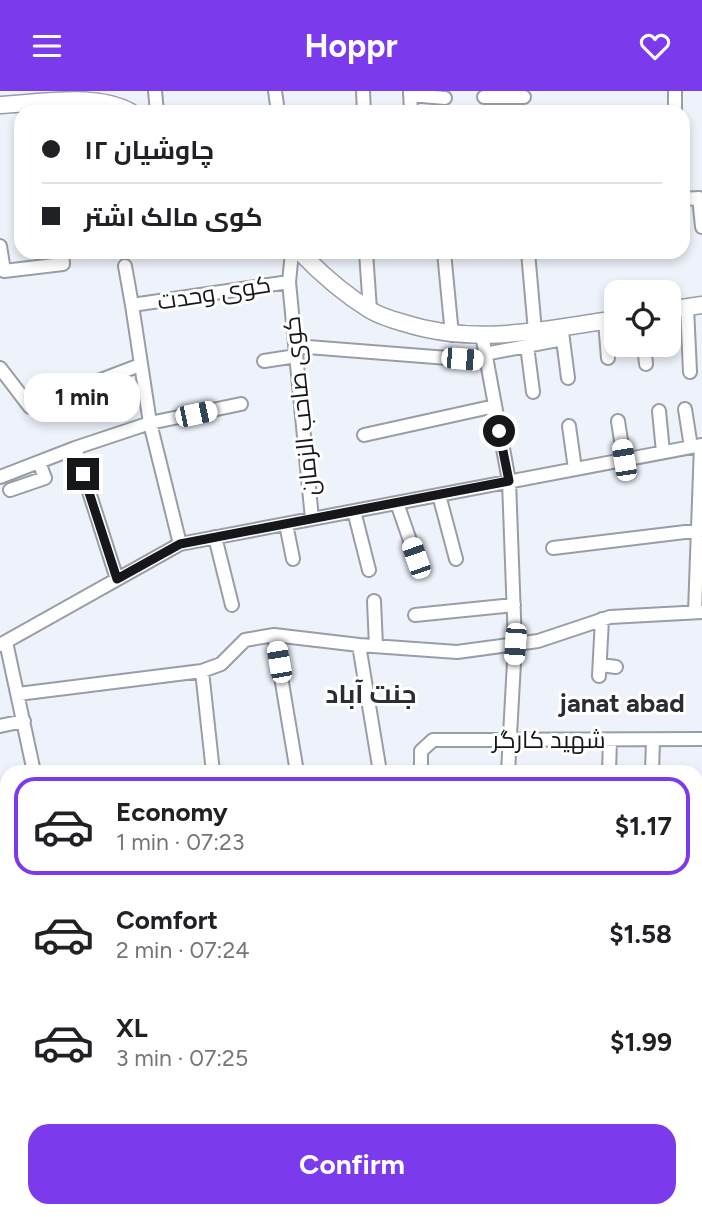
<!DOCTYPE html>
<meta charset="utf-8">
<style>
body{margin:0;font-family:Figtree,Cairo,sans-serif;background:#f2f2f2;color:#202124;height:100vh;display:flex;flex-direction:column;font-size:26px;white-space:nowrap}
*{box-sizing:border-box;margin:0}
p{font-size:23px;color:#757577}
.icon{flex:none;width:38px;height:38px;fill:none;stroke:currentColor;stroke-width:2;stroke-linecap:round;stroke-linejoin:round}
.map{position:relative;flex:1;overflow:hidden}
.details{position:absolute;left:0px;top:674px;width:704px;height:453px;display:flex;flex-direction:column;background:#fff;border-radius:21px 21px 0 0;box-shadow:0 4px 10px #0003}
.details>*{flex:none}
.hud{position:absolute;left:14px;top:14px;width:676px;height:154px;border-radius:21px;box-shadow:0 4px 10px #0003;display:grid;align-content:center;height:154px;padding:0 28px;background:#fff}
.controls{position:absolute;left:604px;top:189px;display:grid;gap:14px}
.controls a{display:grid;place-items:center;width:77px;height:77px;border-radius:14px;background:#fff;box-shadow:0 4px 10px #0003;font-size:35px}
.end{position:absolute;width:32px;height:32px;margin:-16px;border:9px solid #15171a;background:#fff;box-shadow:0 0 0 4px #fff}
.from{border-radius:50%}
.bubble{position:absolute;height:49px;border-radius:21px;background:#fff;box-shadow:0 4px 10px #0003;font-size:23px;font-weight:700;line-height:49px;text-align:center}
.car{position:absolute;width:21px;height:42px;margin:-21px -10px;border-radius:9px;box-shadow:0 0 5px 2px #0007;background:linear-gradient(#fff 24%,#345 0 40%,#fff 0 76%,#345 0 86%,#fff 0)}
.hud b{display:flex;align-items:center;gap:24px;height:66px;font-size:26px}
.hud b+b{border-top:2px solid #e0e0e0}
.hud i{width:18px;height:18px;background:#202124}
ul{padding:12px 0 0;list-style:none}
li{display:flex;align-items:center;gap:21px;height:98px;margin:0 14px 10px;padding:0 14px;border:4px solid transparent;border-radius:21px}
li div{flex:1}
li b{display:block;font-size:26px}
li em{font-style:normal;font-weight:700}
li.selected{border-color:#7c3aed}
li>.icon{width:63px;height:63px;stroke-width:1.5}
.cta{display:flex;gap:14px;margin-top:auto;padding:14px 28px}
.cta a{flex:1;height:80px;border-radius:21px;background:#7c3aed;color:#fff;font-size:28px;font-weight:700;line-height:80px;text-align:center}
header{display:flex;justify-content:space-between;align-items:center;height:91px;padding:0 28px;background:#7c3aed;color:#fff;font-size:32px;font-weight:700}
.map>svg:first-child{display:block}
</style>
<header><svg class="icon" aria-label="menu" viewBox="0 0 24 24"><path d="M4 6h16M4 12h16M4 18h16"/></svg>Hoppr<svg class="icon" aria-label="heart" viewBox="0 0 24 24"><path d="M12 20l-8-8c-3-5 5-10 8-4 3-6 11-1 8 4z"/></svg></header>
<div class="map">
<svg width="702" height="1126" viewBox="0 0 702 1126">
<rect width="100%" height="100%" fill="#eef2fb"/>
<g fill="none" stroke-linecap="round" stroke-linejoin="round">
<defs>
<path id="minor" d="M155 0 157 21
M275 0 278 21
M363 0 364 21
M410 0 411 21
M675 0V21
M410 4 445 7
M484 6H524
M682 108 699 107 702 136
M0 155 4 180 63 173 62 161
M292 161 289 191 312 428
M366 161 370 219
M444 161 452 244
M528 161 535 240
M125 175 132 214
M687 216 690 281
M605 230 608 267
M562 241 568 287
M482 244 509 390 515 553 508 681
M644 254 646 273
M295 255 486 270
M527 255 533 301
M485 263 563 248
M264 270 296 265
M0 277 30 316 140 274
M685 318 691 356
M659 320 663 361
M618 330 624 369
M569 335 575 378
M364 344 495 315
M0 386 75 357
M10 399 45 387 39 371
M439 404 456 468
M397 412 416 467
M354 420 369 479
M286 433 293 468
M215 446 232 514
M180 453 150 332 132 214 289 191
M553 457 702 439
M117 488 75 357 150 332 241 313
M374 510 376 555
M695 521 701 354
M415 524 514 514
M274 544 297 681
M6 551 34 681
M0 554 180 453 702 354
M359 554 380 681
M601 574 616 576
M202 580 213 681
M599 585 602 528
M18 603 202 580 221 573 245 549 274 544 359 554 457 561 538 550 610 526 702 521
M0 635 24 630
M421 681V660L433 649 702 648
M609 681 610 649
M652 681 653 649
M0 716H7
M0 864H7
M696 891H702
M0 918H7
M696 959H702
M0 968H7
M696 1032H702
M0 1036 7 1035
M0 1100H7
M701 1117H702
M77 1120V1126
M186 1120V1126
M427 1120V1126
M299 1124 318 1126
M578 1126V1120
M653 1126V1120"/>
<path id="major" d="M0 14C40 12 94 1 131 21
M300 161C321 183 344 203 370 219 380 225 393 229 404 232 475 255 545 239 616 228
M668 219 702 214"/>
</defs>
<use href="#minor" stroke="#999da5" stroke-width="16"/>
<use href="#major" stroke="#999da5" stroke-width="19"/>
<use href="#minor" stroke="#fff" stroke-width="12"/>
<use href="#major" stroke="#fff" stroke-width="16"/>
</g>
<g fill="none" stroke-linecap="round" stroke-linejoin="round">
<path stroke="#15171a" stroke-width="9" d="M83 383 117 488 180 453 509 390 499 340"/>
</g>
<g text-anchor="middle" stroke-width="6" stroke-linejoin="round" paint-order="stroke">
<g font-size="24" fill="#15171a" stroke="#fff">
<text transform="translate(214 202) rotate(-9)" y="8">کوی وحدت</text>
<text transform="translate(301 315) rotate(-96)" y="8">کوی صاحب الزمان</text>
<text x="549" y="657">شهید کارگر</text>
</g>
<g font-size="26" font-weight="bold" fill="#2a2d34" stroke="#fff">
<text x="371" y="612">جنت آباد</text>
<text x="622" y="621">janat abad</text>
</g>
</g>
</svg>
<div class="controls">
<a><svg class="icon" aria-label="locate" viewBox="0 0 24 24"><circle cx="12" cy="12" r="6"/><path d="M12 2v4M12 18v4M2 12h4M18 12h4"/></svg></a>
</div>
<i class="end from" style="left:499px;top:340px"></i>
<i class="end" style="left:83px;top:383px"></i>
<div class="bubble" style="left:24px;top:282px;width:116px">1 min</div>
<i class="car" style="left:462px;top:268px;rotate:95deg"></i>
<i class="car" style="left:196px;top:323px;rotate:78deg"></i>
<i class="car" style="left:624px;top:369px;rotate:351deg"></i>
<i class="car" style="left:416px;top:467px;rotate:341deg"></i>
<i class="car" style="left:515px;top:553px;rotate:184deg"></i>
<i class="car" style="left:279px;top:571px;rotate:350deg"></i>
<div class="hud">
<b><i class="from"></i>چاوشیان ۱۲</b>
<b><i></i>کوی مالک اشتر</b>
</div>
<section class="details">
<ul>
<li class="selected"><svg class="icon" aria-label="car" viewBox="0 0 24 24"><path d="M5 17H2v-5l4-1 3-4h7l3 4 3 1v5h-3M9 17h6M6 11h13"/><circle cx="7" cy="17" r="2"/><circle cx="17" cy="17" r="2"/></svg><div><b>Economy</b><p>1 min · 07:23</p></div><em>$1.17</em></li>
<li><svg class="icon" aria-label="car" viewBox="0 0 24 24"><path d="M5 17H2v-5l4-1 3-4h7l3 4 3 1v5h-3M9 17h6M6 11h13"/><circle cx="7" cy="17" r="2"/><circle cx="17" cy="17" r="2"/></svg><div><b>Comfort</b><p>2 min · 07:24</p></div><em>$1.58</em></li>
<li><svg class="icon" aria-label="car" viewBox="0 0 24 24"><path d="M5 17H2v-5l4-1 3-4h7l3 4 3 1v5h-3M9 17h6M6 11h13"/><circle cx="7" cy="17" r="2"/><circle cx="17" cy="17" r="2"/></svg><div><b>XL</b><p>3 min · 07:25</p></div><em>$1.99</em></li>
</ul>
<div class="cta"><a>Confirm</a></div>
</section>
</div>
